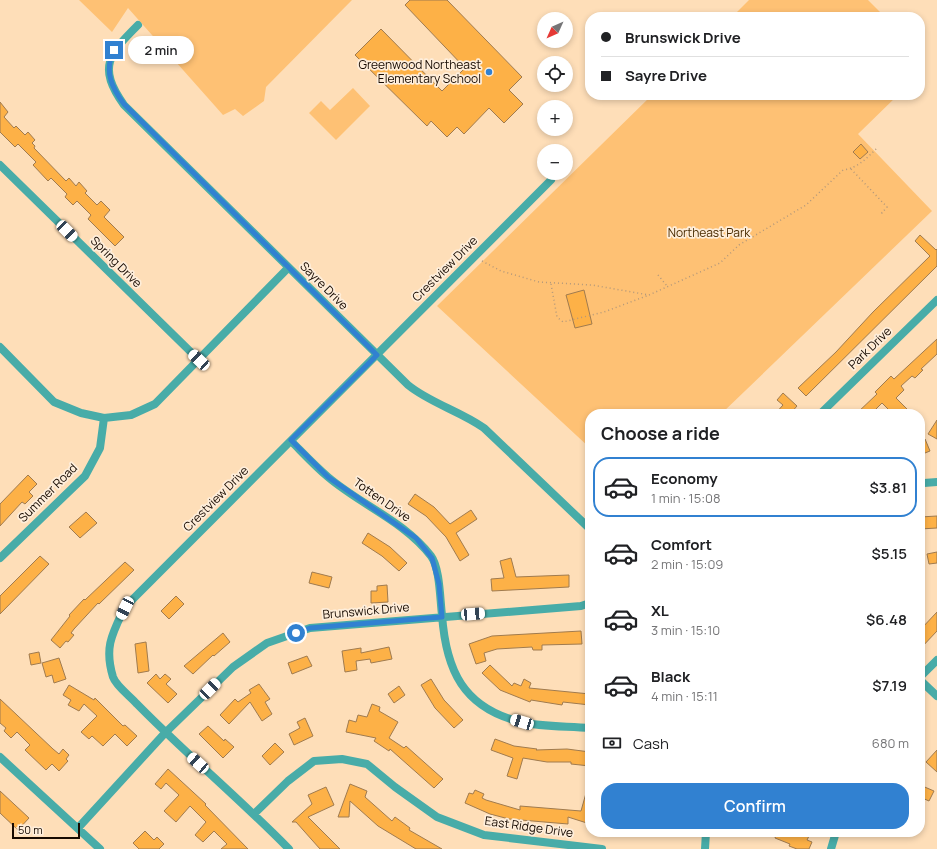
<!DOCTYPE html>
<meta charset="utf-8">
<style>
body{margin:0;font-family:Manrope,sans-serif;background:#f6f6f6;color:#202124;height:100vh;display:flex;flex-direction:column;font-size:15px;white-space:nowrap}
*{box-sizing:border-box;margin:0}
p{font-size:13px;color:#757577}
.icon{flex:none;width:22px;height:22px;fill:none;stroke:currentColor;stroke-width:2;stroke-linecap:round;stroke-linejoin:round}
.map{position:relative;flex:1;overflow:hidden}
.side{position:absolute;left:585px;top:409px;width:340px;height:428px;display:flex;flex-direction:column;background:#fff;border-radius:16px;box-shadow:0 2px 6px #0003}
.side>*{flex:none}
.guide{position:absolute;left:585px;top:12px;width:340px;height:88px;border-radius:16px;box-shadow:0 2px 6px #0003;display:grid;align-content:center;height:88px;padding:0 16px;background:#fff}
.needle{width:26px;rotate:225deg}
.fabs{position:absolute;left:537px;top:12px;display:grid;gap:8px}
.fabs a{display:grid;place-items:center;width:36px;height:36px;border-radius:50%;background:#fff;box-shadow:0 2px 6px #0003;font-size:20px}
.scale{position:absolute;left:12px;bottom:10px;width:68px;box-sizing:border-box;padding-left:4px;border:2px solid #170a00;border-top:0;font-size:11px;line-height:14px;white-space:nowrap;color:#170a00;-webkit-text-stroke:3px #feeedb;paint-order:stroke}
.end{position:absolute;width:18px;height:18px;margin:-9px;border:5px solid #3181d1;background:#fff;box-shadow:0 0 0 2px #fff}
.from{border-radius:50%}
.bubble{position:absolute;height:28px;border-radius:14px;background:#fff;box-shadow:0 2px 6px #0003;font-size:13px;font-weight:600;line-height:28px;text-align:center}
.car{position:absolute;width:12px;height:24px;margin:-12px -6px;border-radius:5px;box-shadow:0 0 3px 1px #0007;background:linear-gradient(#fff 24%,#345 0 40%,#fff 0 76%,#345 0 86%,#fff 0)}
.guide b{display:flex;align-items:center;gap:14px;height:38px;font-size:15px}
.guide b+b{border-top:1px solid #e0e0e0}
.guide i{width:10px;height:10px;background:#202124}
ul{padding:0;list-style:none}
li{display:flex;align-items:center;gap:12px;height:60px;margin:0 8px 6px;padding:0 8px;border:2px solid transparent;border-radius:16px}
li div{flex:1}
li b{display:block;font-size:15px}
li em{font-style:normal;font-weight:600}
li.active{border-color:#3181d1}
li>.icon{width:36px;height:36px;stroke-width:1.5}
h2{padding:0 16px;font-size:18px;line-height:48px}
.pay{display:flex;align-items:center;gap:10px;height:44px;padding:0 16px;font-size:15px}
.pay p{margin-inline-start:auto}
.action{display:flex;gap:8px;margin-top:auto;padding:8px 16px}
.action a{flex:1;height:46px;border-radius:16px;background:#3181d1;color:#fff;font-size:16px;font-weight:600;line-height:46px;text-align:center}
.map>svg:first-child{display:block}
</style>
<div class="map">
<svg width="937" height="849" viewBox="0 0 937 849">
<rect width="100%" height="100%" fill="#fedeb8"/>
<path fill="#fec174" d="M79 0H352L266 87 264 101 243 116 235 109 223 115 128 8 112 32Z
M749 0H868L885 17H732Z
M353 88 370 106 336 140 309 113 321 101 330 110Z
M652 95H898L858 134 932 211 721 414H590V448L437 306Z"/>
<path fill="#fdb147" stroke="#a07b4f" d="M410 0H447L522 77 509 90 523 104 504 123 489 108 464 134 457 127 447 137 431 121 427 126 355 55 381 29 442 91 465 68 405 5Z
M0 102 8 112 4 117 14 128 16 126 25 135 28 132 35 140 32 143 35 146 34 148 66 181 69 178 76 186 79 182 87 191 85 193 97 205 101 201 110 210 104 217 124 237 115 246 88 219 91 215 77 201 73 205 65 197 67 194 51 178 48 181 33 165 36 162 18 144 15 147 0 132Z
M861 144 868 152 860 159 853 152Z
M920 235 936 250 937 249V266L806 396 798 388 836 352 873 312 930 256 915 241Z
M584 290 592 324 575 328 566 295Z
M937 339V354L921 369 923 370 915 378 912 376 901 386 904 390 896 398 908 410 904 414H893L882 403 871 414H856L877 394 875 392 891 376 894 379Z
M783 393 797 406 790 414H775L783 405 777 400Z
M937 420V439L928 434Z
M925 439 930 451 920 455V447Z
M28 475 37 484 29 492 33 496 25 504 22 502 0 526V504Z
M415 494 434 507 450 524 471 510 477 519 456 533 469 555 460 561 446 537 426 516 408 504Z
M86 512 97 523 80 538 69 527Z
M937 516V528L920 529V517Z
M368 533 390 547 407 563 399 571 382 556 362 543Z
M937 552V563L929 564 927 554Z
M40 556 49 564 0 614V596Z
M511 558 516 577 569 575V587L492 591 491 579 504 578 500 561Z
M125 562 134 570 99 604 98 603 74 629 71 633 74 635 68 642 66 641 60 648 51 640 70 616 69 615 84 599 85 600Z
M312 572 332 577 329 588 309 583Z
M387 585 388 602 371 603V591H377V586Z
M176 596 184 604 169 619 161 611Z
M937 612V631L920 649V630Z
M581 631 582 644 542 645V650H533L532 647 497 649 484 653 486 661 476 664 469 644 492 636Z
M223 633 230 642 214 656 213 655 193 674 184 666Z
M146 642 149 671 138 673 135 644Z
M389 647 392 659 371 663 370 659 356 661 357 670 345 672 342 651 361 648V653Z
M39 652 41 663 31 665 29 654Z
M307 656 312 666 292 674 288 663Z
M59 658 66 679 54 683 52 675 46 677 42 663Z
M490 665 512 686 514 683 521 686 524 679 531 683 529 688 590 694V705L563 702 562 705 531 700 530 702 500 690 482 673Z
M156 674 160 679 165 674 171 679 166 684 177 694 168 703 147 683Z
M431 679 444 700 463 720 454 728 435 708 421 685Z
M259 684 270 699 265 702 272 714 262 721 250 702 229 724 220 715 235 699 238 702 251 693 249 690Z
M69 685 94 700 95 698 123 726 125 725 137 736 127 746 115 734 103 746 92 736 89 739 81 732 97 716 84 704 79 711 68 705 71 700 63 695Z
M399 686 405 695 394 703 388 694Z
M0 699 53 749 59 754 63 749 69 755 66 759 68 761 59 771 52 764 46 770 25 750 30 745 17 732 11 738 4 731 6 728 0 723Z
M372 704 380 707 379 711 398 722 389 738 404 748 406 746 443 779 434 788 390 749 389 751 374 741 376 738 346 732 349 720 356 722 358 715 367 717Z
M305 718 313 736 294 745 289 734 300 728 297 722Z
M208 726 224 741 225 739 234 747 223 758 199 734Z
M495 739 514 746 537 749 536 750 567 749 590 752V766L571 764V762H547L523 758 517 779 507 776 513 758 491 750Z
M275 743 284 752 270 765 262 756Z
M937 750V772L926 762Z
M168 769 206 804 205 805 248 849H221L227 844 214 831 203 842 195 835 206 822 190 806 176 822 164 811 179 795 166 783 161 789 155 784Z
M350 784 367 791 365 797 392 821 395 817 410 828 409 830 442 849H416L378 826 350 801 349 817H338Z
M920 785 934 791 929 801 920 797Z
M588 786H590V824L568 817V824L509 819 490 814 465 803 469 793 473 794 475 790 484 794 482 798 486 800 520 810V806L581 811Z
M326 787 334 805 308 817 340 849H320L296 822H292L312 804 308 795Z
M0 791 29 818 18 830 0 813Z
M145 831 154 840 157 837 164 844 159 849H139L133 843Z
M777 832H799L809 836 807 840 812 842 809 849H797L789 846 790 844 775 838Z"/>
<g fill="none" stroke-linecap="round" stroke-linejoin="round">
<path stroke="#b2987b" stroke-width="1.5" stroke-dasharray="1 3" stroke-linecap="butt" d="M851 169 887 207 882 213 880 211
M482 261 501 271 539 282 592 285 649 295 720 263 739 245 806 205 843 170C858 168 867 158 877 148
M658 275 667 286
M551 284 557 317 563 322 604 312 649 295"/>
<path stroke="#48aca8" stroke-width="8" d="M138 25C109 54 97 67 124 105L408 385C430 403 460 411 484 428L590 529
M0 165 199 360
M0 347 54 402 81 413 104 418
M820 414 937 300
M291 441C303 453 315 466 328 477 361 505 404 521 431 556 440 568 440 600 442 615 446 670 463 708 521 722 542 727 568 726 590 728
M924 483 937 482
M0 558 85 476 100 448 104 418 131 415 155 404 288 268
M920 677 937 660
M920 680 937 696
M0 757 100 849
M254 814 288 781 314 761 342 759 367 764 395 787 437 817 484 835 602 849
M78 828 165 733 233 667 267 643 310 628 581 606 590 603
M289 849C240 799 186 754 137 704 130 696 116 686 113 677 104 647 112 634 125 607L551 180
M705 849 706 832
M831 849 836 832"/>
</g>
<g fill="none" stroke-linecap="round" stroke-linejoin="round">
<path stroke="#3181d1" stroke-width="5" d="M114 50C104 70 111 87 124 104L377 355 291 440 328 477 416 538 432 558 439 584 442 617 310 628 296 633"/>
</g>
<circle fill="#3181d1" stroke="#feeedb" stroke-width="1.5" cx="489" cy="72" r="4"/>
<g text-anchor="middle" stroke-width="3.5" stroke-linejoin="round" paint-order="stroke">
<g font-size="12" fill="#170a00" stroke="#feeedb" text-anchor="end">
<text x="481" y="69">Greenwood Northeast<tspan x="481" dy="14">Elementary School</tspan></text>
</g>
<g font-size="12" fill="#492b00" stroke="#feeedb">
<text x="709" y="237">Northeast Park</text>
</g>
<g font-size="12" fill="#170a00" stroke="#feeedb">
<text transform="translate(116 262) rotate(45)" y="4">Spring Drive</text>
<text transform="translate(445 269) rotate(-45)" y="4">Crestview Drive</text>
<text transform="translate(324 286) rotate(45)" y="4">Sayre Drive</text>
<text transform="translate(870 348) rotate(-44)" y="4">Park Drive</text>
<text transform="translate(48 493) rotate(-45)" y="4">Summer Road</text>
<text transform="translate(216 499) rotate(-45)" y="4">Crestview Drive</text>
<text transform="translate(382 500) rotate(35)" y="4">Totten Drive</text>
<text transform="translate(366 611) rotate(-5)" y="4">Brunswick Drive</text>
<text transform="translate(529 827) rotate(8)" y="4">East Ridge Drive</text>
</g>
</g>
</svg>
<div class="fabs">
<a><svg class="needle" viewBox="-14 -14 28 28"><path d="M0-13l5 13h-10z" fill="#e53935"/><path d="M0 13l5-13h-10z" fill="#757577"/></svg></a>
<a><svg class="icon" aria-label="locate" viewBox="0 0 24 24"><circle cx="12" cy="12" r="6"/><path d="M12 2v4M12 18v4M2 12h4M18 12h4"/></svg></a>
<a>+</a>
<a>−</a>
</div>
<div class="scale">50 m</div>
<i class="end from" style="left:296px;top:633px"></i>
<i class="end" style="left:114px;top:50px"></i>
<div class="bubble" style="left:128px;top:36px;width:66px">2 min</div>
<i class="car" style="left:67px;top:231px;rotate:135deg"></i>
<i class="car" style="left:199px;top:360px;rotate:313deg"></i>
<i class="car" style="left:125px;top:608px;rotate:206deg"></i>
<i class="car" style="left:473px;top:614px;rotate:86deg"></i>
<i class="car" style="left:210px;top:689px;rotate:45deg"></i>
<i class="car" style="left:522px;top:722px;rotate:287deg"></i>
<i class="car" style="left:198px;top:763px;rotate:312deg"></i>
<div class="guide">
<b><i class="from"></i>Brunswick Drive</b>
<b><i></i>Sayre Drive</b>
</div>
<section class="side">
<h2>Choose a ride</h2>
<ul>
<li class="active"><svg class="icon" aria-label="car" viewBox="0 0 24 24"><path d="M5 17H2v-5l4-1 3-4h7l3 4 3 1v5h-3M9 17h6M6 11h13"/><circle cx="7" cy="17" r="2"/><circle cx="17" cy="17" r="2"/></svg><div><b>Economy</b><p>1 min · 15:08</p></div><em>$3.81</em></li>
<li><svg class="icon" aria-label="car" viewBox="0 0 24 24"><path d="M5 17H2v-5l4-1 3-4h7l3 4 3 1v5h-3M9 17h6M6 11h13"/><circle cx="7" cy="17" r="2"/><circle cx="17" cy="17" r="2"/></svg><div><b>Comfort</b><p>2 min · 15:09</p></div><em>$5.15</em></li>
<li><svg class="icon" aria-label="car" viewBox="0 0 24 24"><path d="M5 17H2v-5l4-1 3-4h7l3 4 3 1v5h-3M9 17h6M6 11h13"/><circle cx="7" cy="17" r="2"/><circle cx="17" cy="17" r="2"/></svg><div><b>XL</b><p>3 min · 15:10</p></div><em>$6.48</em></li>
<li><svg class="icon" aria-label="car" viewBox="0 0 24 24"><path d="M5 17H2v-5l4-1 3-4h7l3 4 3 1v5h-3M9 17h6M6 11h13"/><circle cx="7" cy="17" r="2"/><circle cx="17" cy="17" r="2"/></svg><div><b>Black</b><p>4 min · 15:11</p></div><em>$7.19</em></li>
</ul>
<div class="pay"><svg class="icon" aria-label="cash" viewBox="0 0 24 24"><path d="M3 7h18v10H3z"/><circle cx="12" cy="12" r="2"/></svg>Cash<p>680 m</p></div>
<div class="action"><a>Confirm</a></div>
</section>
</div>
